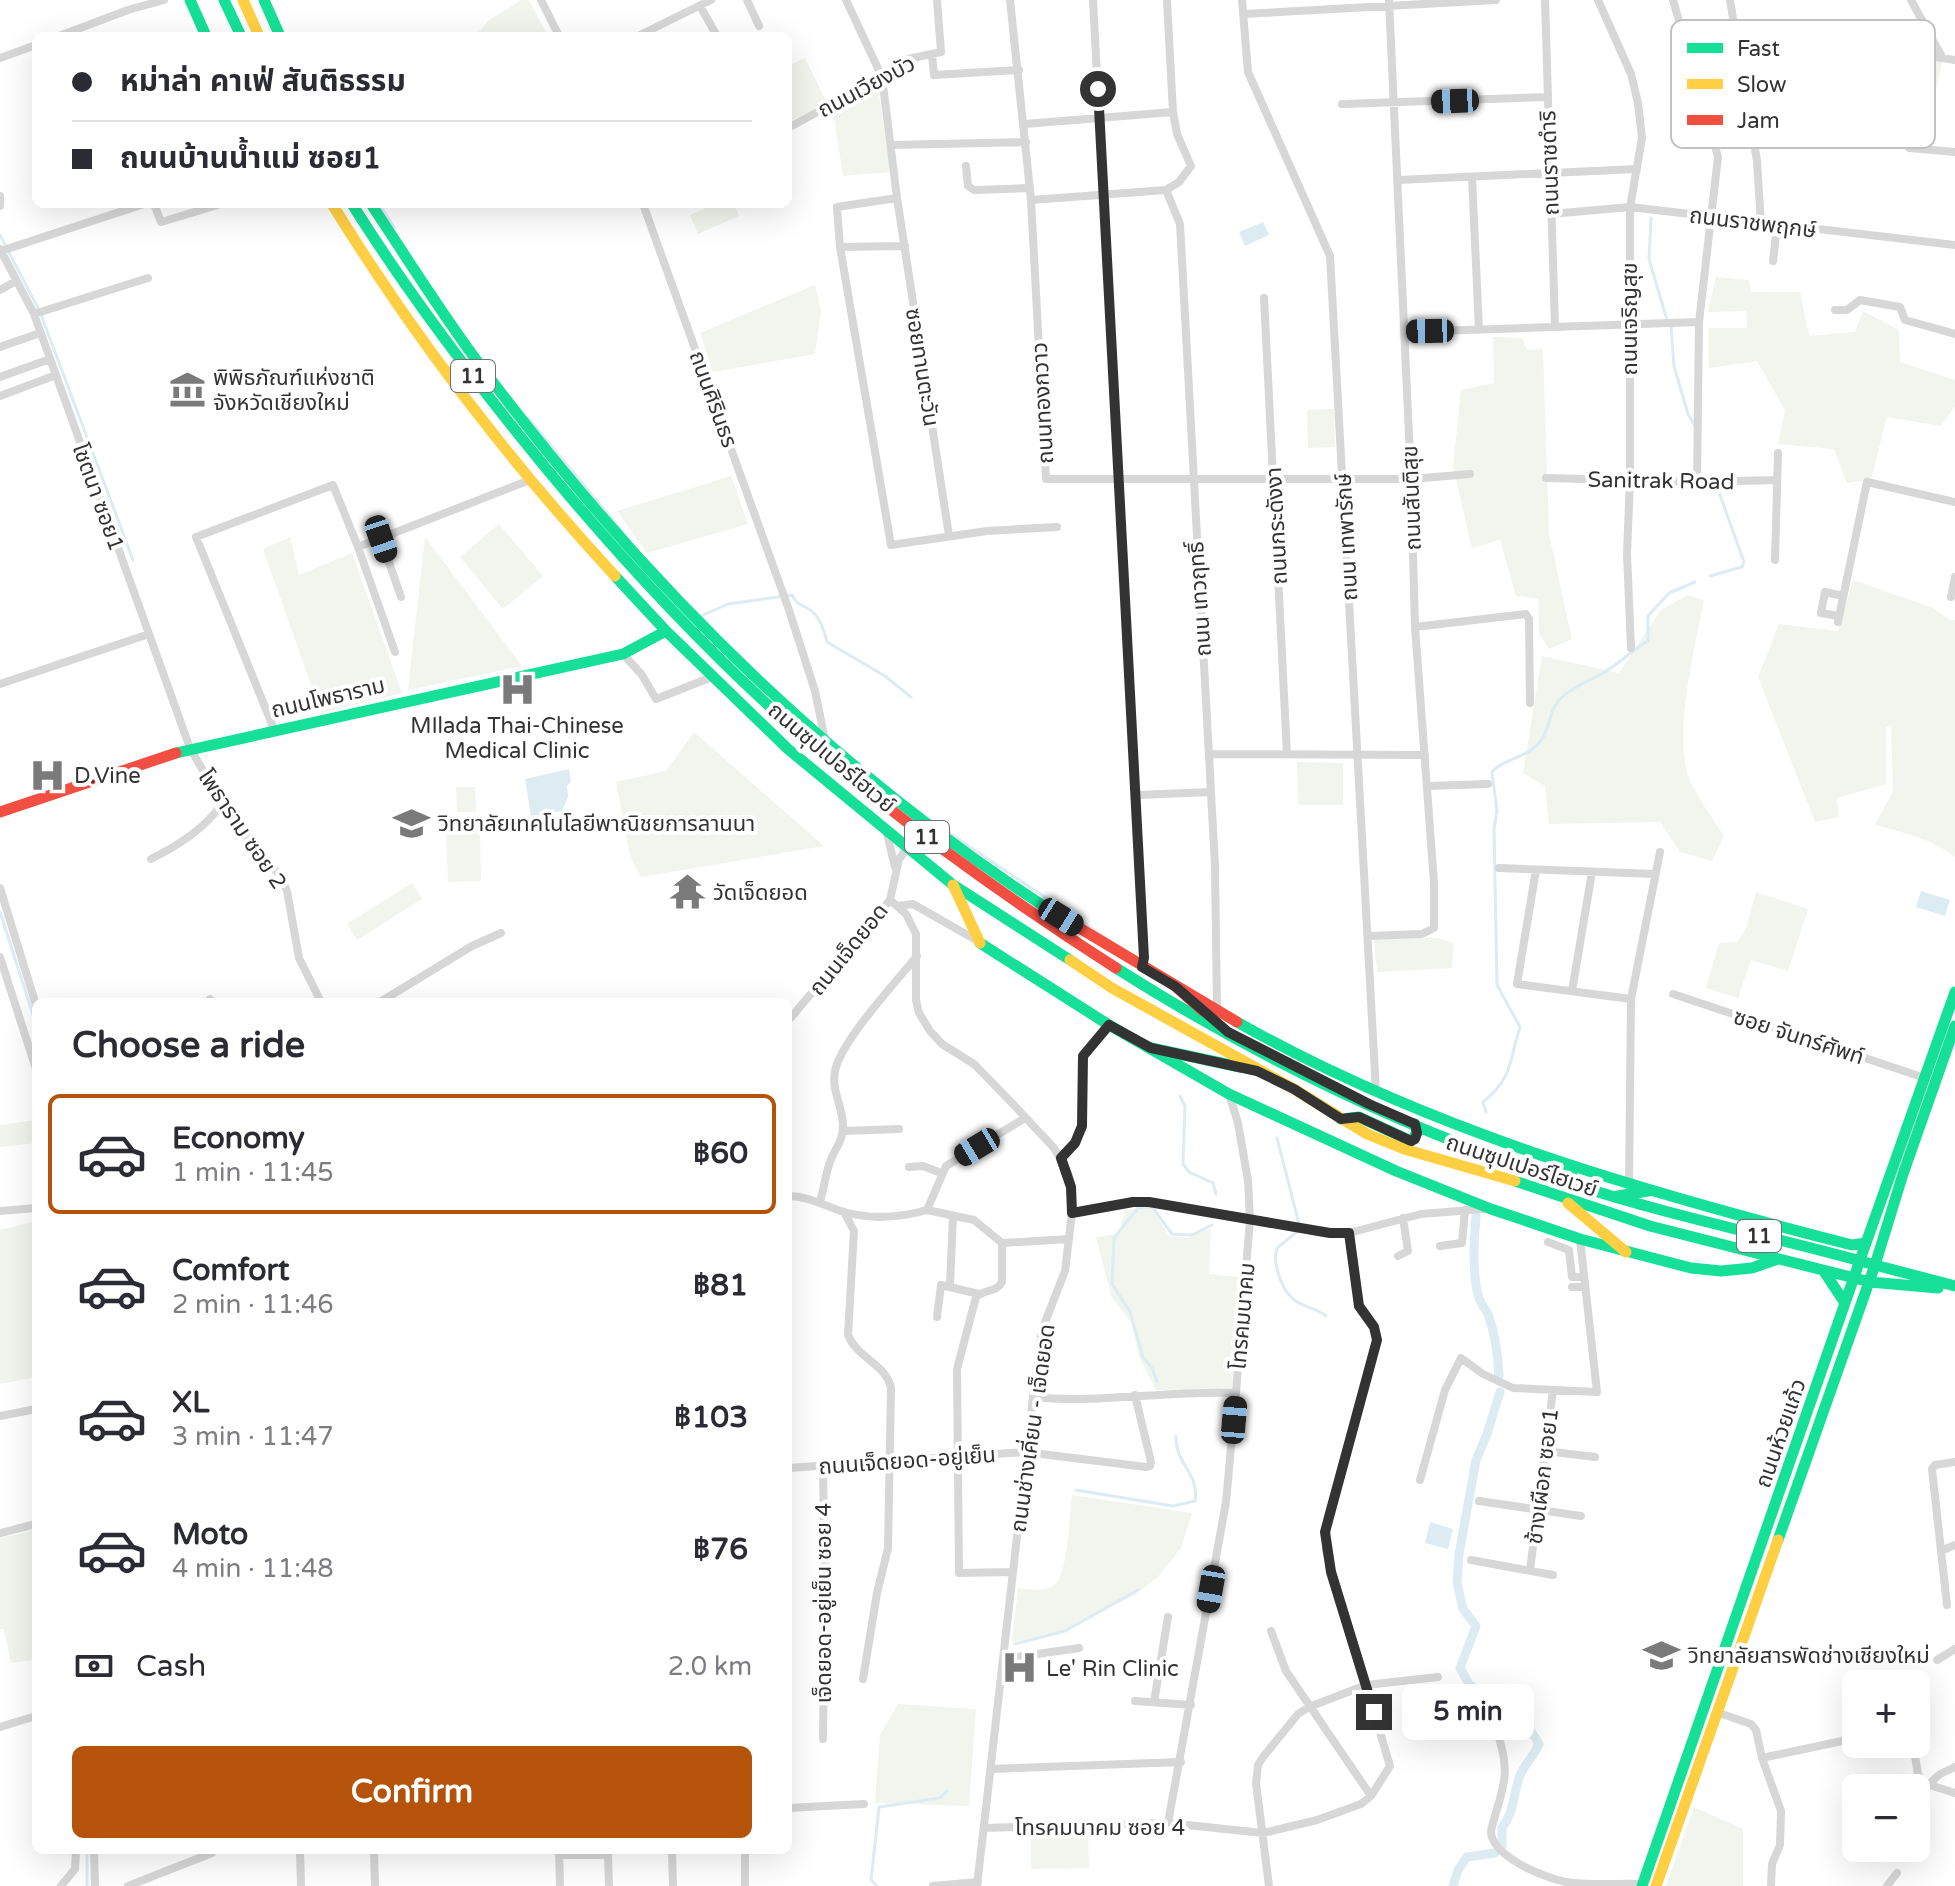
<!DOCTYPE html>
<meta charset="utf-8">
<style>
body{margin:0;font-family:"Varela Round","Noto Sans Thai",sans-serif;background:#f2f2f3;color:#2b2b33;height:100vh;display:flex;flex-direction:column;font-size:30px;white-space:nowrap}
*{box-sizing:border-box;margin:0}
p{font-size:26px;color:#7c7c81}
.icon{flex:none;width:44px;height:44px;fill:none;stroke:currentColor;stroke-width:2;stroke-linecap:round;stroke-linejoin:round}
.map{position:relative;flex:1;overflow:hidden}
.panel{position:absolute;left:32px;top:998px;width:760px;height:856px;display:flex;flex-direction:column;background:#fff;border-radius:12px;box-shadow:0 8px 32px #0002}
.panel>*{flex:none}
.guide{position:absolute;left:32px;top:32px;width:760px;height:176px;border-radius:12px;box-shadow:0 8px 32px #0002;display:grid;align-content:center;height:176px;padding:0 40px;background:#fff}
.controls{position:absolute;left:1842px;top:1670px;display:grid;gap:16px}
.controls a{display:grid;place-items:center;width:88px;height:88px;border-radius:12px;background:#fff;box-shadow:0 8px 32px #0002;font-size:40px}
.end{position:absolute;width:36px;height:36px;margin:-18px;border:10px solid #333;background:#fff;box-shadow:0 0 0 4px #fff}
.from{border-radius:50%}
.bubble{position:absolute;height:56px;border-radius:12px;background:#fff;box-shadow:0 8px 32px #0002;font-size:26px;font-weight:700;line-height:56px;text-align:center}
.car{position:absolute;width:24px;height:48px;margin:-24px -12px;border-radius:10px;box-shadow:0 0 6px 2px #0007;background:linear-gradient(#222 24%,#8ab4d8 0 40%,#222 0 76%,#8ab4d8 0 86%,#222 0)}
.guide b{display:flex;align-items:center;gap:28px;height:76px;font-size:30px}
.guide b+b{border-top:2px solid #e1e1e2}
.guide i{width:20px;height:20px;background:#2b2b33}
ul{padding:0;list-style:none}
li{display:flex;align-items:center;gap:24px;height:120px;margin:0 16px 12px;padding:0 24px;border:4px solid transparent;border-radius:12px}
li div{flex:1}
li b{display:block;font-size:30px}
li em{font-style:normal;font-weight:700}
li.selected{border-color:#b45309}
li>.icon{width:72px;height:72px;stroke-width:1.5}
h2{padding:0 40px;font-size:36px;line-height:96px}
.pay{display:flex;align-items:center;gap:20px;height:88px;padding:0 40px;font-size:30px}
.pay p{margin-inline-start:auto}
.action{display:flex;gap:16px;margin-top:auto;padding:16px 40px}
.action a{flex:1;height:92px;border-radius:12px;background:#b45309;color:#fff;font-size:32px;font-weight:700;line-height:92px;text-align:center}
.map>svg:first-child{display:block}
</style>
<div class="map">
<svg width="1955" height="1886" viewBox="0 0 1955 1886">
<rect width="100%" height="100%" fill="#fff"/>
<path fill="#f1f5ed" d="M521 0H529L548 36H475L489 20Z
M1895 57 1942 61 1934 99 1920 105 1902 101Z
M805 58 827 103 788 122V66Z
M878 87 890 172 843 176 833 110Z
M715 204H734L739 216 698 234 690 215Z
M1716 277 1749 280 1751 292H1800L1809 336 1855 332 1863 311 1899 330 1900 362 1955 380V406L1941 426 1887 417 1871 479 1847 483 1834 449 1778 444 1785 410 1757 361 1709 368V328H1747L1746 311 1708 312Z
M815 285 821 311 815 354 713 372 700 333Z
M1493 337 1522 338 1527 350 1543 349 1549 534 1572 639 1549 649 1539 634 1538 599 1516 596 1500 540 1472 548 1453 467 1461 390 1494 383Z
M1334 409 1335 447 1308 448 1307 410Z
M731 476 748 524 647 553 617 511Z
M499 524 543 576 503 609 460 557Z
M290 537 299 575 352 553 402 693 321 713 263 549Z
M425 537 522 666 408 690Z
M1853 580 1933 608 1950 620H1955V857C1932 839 1902 832 1875 825L1893 791 1891 725 1886 727V784L1837 798 1839 817 1815 822 1758 677 1779 624 1838 631Z
M1687 595 1704 600C1695 647 1675 725 1687 772 1691 788 1714 820 1724 836L1712 861 1680 852 1660 822 1549 824 1545 786 1523 773 1542 656 1619 673 1660 611Z
M694 732 824 846 641 877 630 856 616 782 666 771Z
M1297 762 1343 763V805H1298Z
M456 787H475L476 812H457Z
M480 831 481 881 448 882 446 832Z
M412 883 422 899 357 940 347 924Z
M1756 892 1808 909 1788 971 1751 960 1738 998 1706 988 1719 943 1737 942 1746 929Z
M1437 938 1454 943 1452 968 1377 972 1374 939Z
M36 1120V1143L0 1147V1125Z
M1151 1208 1169 1236 1188 1238 1211 1228 1209 1274 1240 1277 1232 1390H1156L1139 1357 1132 1324 1111 1296 1096 1237 1119 1234 1125 1210Z
M36 1221V1377L0 1384V1230Z
M1072 1495 1192 1513 1181 1548 1158 1577 1134 1595 1056 1635 1012 1642 1018 1588C1030 1589 1046 1593 1055 1584 1068 1572 1070 1514 1072 1495Z
M36 1530V1612L32 1613 35 1660 11 1663 4 1629H0V1538Z
M898 1704 976 1709 969 1806 875 1803 880 1735Z
M1694 1807 1743 1829V1886H1666Z
M1031 1832H1088L1089 1868 1031 1869Z"/>
<path fill="#ddebf3" d="M1263 222 1269 235 1245 246 1239 232Z
M569 769 571 781 567 786 568 797 562 811 531 816 525 779Z
M1921 891 1950 900 1945 916 1916 907Z
M1430 1522 1453 1529 1448 1549 1425 1543Z"/>
<g fill="none" stroke-linecap="round" stroke-linejoin="round">
<path stroke="#ddebf3" stroke-width="3" d="M382 209 394 227
M1651 218 1649 259 1667 320
M0 235 40 312 133 560
M1671 326 1674 366 1688 414 1695 426
M528 418 623 532
M1710 576 1742 567 1744 562 1716 484
M701 616 728 604 792 595C796 603 799 604 807 608 820 615 823 628 827 642L885 676 911 697
M949 833 1112 942
M0 912 36 1024
M1180 1096 1185 1106 1183 1164 1189 1172 1213 1183 1216 1194
M1486 1112 1483 1102C1513 1078 1509 1061 1520 1027L1497 985 1494 829 1497 811 1492 772C1501 760 1528 757 1539 743 1550 731 1549 709 1560 699 1572 687 1589 681 1603 673 1619 664 1632 650 1648 641V616L1669 593 1695 582
M1277 1138 1299 1224
M1298 1231 1277 1248C1272 1262 1281 1287 1291 1297 1300 1307 1315 1307 1326 1316
M1157 1382 1153 1370 1143 1357 1130 1312 1112 1284 1114 1238 1138 1208 1152 1207 1172 1234 1192 1235 1212 1225
M1076 1490 1173 1506 1195 1501C1199 1471 1176 1467 1176 1436
M1015 1644 1065 1631 1138 1590
M87 1886V1850
M877 1886 871 1880 879 1807 940 1798 947 1791"/>
<path stroke="#ddebf3" stroke-width="9" d="M1476 1216C1474 1239 1471 1282 1481 1303 1483 1307 1486 1310 1488 1314 1495 1333 1498 1355 1499 1376
M1453 1886 1458 1870 1467 1857 1495 1853 1502 1846V1828C1514 1812 1513 1796 1519 1778 1523 1766 1534 1756 1539 1744L1526 1723 1469 1684 1460 1668 1476 1626 1463 1609 1457 1583 1459 1554 1476 1460 1487 1434 1500 1392"/>
<path stroke="#d7d7d7" stroke-width="8" d="M541 0 559 36
M747 0 759 26
M846 0 882 77 897 198 949 536
M1010 0 1031 200 1046 479H1411L1470 474
M1093 0 1144 958 1142 967
M1242 0 1248 72 1330 256 1376 1092
M1545 0 1555 327
M1598 0 1631 74 1638 103 1642 138 1630 207V479L1627 554 1631 648
M1673 0 1718 157 1699 322 1697 482
M1730 0 1757 161 1761 224
M1911 0 1942 57
M700 6 717 36
M1243 14 1496 0
M59 36 128 10 164 0
M638 36 711 0
M1886 49 1900 122 1909 148 1955 152
M1778 54 1886 49 1955 60
M932 55 934 75 1019 70
M0 58 36 45
M1342 104 1546 97
M1025 124 1173 112
M788 128 882 77 908 59 941 52 937 0
M891 145 1026 142
M966 166 968 186 974 190 1030 188
M1472 177 1479 330
M1398 180 1637 169
M1166 190 1180 224 1215 866 1217 1010
M0 196V206
M897 198 837 207 840 247 891 545 987 531 1057 527
M1031 200 1166 190 1179 182 1191 166 1177 134 1173 112 1167 0
M154 204 161 222 221 204
M643 204 789 610 815 691 825 740
M1551 214 1630 207 1955 245
M840 247 905 246
M0 249 34 314 190 748 228 814 281 877 287 891 299 958 321 1002
M1 251 144 204
M1773 261 1777 226
M0 290 16 281
M1264 298 1287 754
M1835 310H1847L1860 300 1900 307 1905 320 1955 334
M34 314 148 278
M1405 332 1699 322
M0 347 40 333
M0 377 50 359
M0 396 56 375
M1546 478 1697 482 1777 480
M381 539 401 597
M358 547 395 652
M1775 560 1778 453
M1951 597 1955 577
M1839 616 1821 613 1825 592 1843 596
M1838 622 1867 482 1955 502
M1415 627 1526 614 1529 619 1530 703
M623 654 642 675 656 699 712 677
M0 684 149 634
M274 729 196 537 333 485 358 547 530 480
M1209 754 1425 755
M1427 786 1488 784
M1137 795 1211 792
M887 834 895 867
M151 859C179 845 204 829 222 804
M1499 868 1655 874
M1536 870 1517 984 1631 999
M0 888 36 1005
M890 900 906 914 916 934V1000L919 1013 930 1031 942 1044 974 1064 1012 1103 1054 1148 1068 1173 1071 1187 1072 1213 1065 1271 1042 1330 1033 1397 977 1886
M898 906 913 904 976 940
M1368 936 1422 934 1434 928V883L1415 627 1411 479 1389 0
M0 957 36 1069
M1572 991 1592 872
M1673 994 1925 1078
M201 1002H203
M209 1002 210 999
M380 1002 472 946 501 933
M788 1021 890 900 899 859 905 851 910 850
M843 1131 899 1129
M1061 1158 1075 1143 1082 1126 1083 1056 1109 1025
M909 1167 923 1166 941 1173
M1629 1186 1631 999 1660 852
M788 1196C809 1196 825 1206 844 1212 873 1220 899 1218 927 1210
M820 1201C824 1189 825 1177 829 1165 833 1150 843 1143 843 1126 843 1107 831 1090 835 1071 841 1041 896 982 917 956
M927 1210 974 1220 1002 1243 1069 1239
M927 1210 946 1166 1025 1118
M0 1211 36 1208
M844 1212 854 1231 848 1335C857 1358 887 1365 891 1388L888 1548 877 1593 863 1679
M1072 1213 1133 1202H1149L1330 1233H1349L1421 1214 1484 1209
M1548 1242 1569 1250 1572 1277H1584
M1002 1243V1282C996 1293 984 1289 976 1297L957 1369 959 1573 1012 1572
M1440 1246 1462 1243 1465 1210
M1398 1256 1408 1251 1403 1218
M950 1285 953 1216
M1572 1287H1585
M937 1317 941 1285 979 1294
M1033 1397C1100 1404 1168 1390 1236 1393
M0 1416 36 1409
M1545 1451 1595 1457
M823 1466 825 1586 823 1739
M788 1468 1025 1452 1146 1467 1150 1466 1151 1462 1135 1395
M1420 1480 1445 1390 1461 1358 1483 1374 1513 1388 1597 1392 1580 1239
M1479 1501 1581 1516
M0 1533 36 1524
M1941 1551 1955 1545
M1471 1560 1553 1575
M1530 1570 1553 1390
M1947 1605 1932 1469 1935 1465 1955 1462
M1271 1631 1286 1671 1371 1796
M1003 1659 1079 1648
M1937 1660 1955 1649
M1912 1684 1917 1676
M1135 1701 1191 1705
M1154 1702 1168 1617
M1719 1713 1751 1724 1756 1730 1762 1758 1781 1811 1780 1845 1772 1864 1771 1886
M0 1727 36 1716
M1499 1738C1512 1779 1500 1793 1491 1831 1491 1856 1544 1878 1566 1882 1590 1886 1618 1883 1642 1884
M1913 1744 1918 1774 1923 1783 1955 1793
M1762 1758 1856 1738
M991 1769 1181 1762
M1928 1785 1940 1774 1955 1767
M788 1808 864 1804
M1168 1823 1226 1502 1236 1393 1250 1219 1248 1181 1238 1123 1229 1094
M984 1828 1168 1823 1263 1833 1317 1820 1361 1804 1371 1796 1390 1766 1326 1551 1327 1520 1377 1340 1374 1327 1359 1306 1349 1233
M94 1850 95 1886
M300 1850 301 1886
M374 1850 375 1886
M672 1850 673 1886
M745 1850V1886
M559 1851 560 1886
M559 1855H608L609 1886
M61 1886 75 1869 76 1850
M128 1886 212 1853
M933 1886 978 1882
M1269 1886 1256 1783 1258 1765 1263 1757 1298 1714 1309 1707 1366 1685 1438 1677
M1887 1886 1897 1873"/>
<path stroke="#16e098" stroke-width="11" d="M190 0 206 36
M224 0 241 36
M264 0 280 36
M352 204C411 298 479 387 550 473 649 592 755 702 876 798
M371 204C407 258 441 313 480 365 639 578 831 770 1056 914
M615 576 666 631 788 749 952 884 1070 960
M176 753 623 654 666 631
M980 943 1109 1025 1229 1094 1396 1171 1491 1209 1580 1239 1691 1268 1721 1271 1752 1268 1778 1259
M1116 968C1258 1058 1415 1134 1576 1185 1674 1217 1776 1237 1875 1265
M1237 1022C1428 1130 1640 1191 1852 1245L1866 1243
M1955 1026 1903 1174 1875 1265 1955 1286
M1151 1048 1240 1067
M1341 1119 1359 1117 1411 1141 1417 1133 1415 1124
M1558 1163 1578 1182
M1515 1181 1650 1226 1870 1282
M1618 1196 1648 1191
M1860 1260 1955 992
M1823 1270 1845 1303
M1870 1282 1938 1288
M1778 1540 1875 1265
M1642 1886 1860 1260"/>
<path stroke="#ffcf43" stroke-width="11" d="M243 0 259 36
M332 204C414 337 509 461 615 576
M953 885 980 943
M1070 960 1112 988 1294 1089 1367 1134 1404 1149 1515 1181
M1568 1203 1626 1252
M1656 1886 1778 1540"/>
<path stroke="#f24e42" stroke-width="11" d="M876 798C953 859 1033 915 1116 968
M0 812 176 753
M1056 914 1237 1022
M1176 987 1203 1011"/>
</g>
<g fill="none" stroke-linecap="round" stroke-linejoin="round">
<path stroke="#333" stroke-width="10" d="M1098 89 1144 958 1142 967 1176 987 1228 1032 1369 1104 1415 1124 1417 1133 1415 1139 1411 1141 1359 1117 1341 1119 1294 1089 1257 1071 1151 1048 1109 1025 1083 1056 1082 1126 1075 1143 1061 1158 1071 1187 1072 1213 1133 1202H1149L1330 1233H1349L1359 1306 1374 1327 1377 1340 1325 1532 1331 1572 1374 1712"/>
</g>
<defs>
<symbol id="museum-bare" viewBox="-9 -9 18 18"><path d="M0-6L6-3V-2H-6V-3ZM-5-1h2V3h-2ZM-1-1h2V3h-2ZM3-1h2V3H3ZM-6 4H6V6H-6Z" fill="#7a7a7a" stroke="#fff" stroke-width="2.5" paint-order="stroke"/></symbol>
<symbol id="hospital-bare" viewBox="-9 -9 18 18"><path d="M-5-5h3v3.5h4V-5h3V5h-3V1.5h-4V5h-3Z" fill="#7a7a7a" stroke="#fff" stroke-width="2.5" paint-order="stroke"/></symbol>
<symbol id="university-bare" viewBox="-9 -9 18 18"><path d="M0-5L7-2L0 1L-7-2ZM-4 1L0 2.5L4 1V4Q0 6-4 4Z" fill="#7a7a7a" stroke="#fff" stroke-width="2.5" paint-order="stroke"/></symbol>
<symbol id="temple-bare" viewBox="-9 -9 18 18"><path d="M0-6L5-2H3V0L6.5 2.5H4V6H1.5V3h-3V6H-4V2.5H-6.5L-3 0V-2H-5Z" fill="#7a7a7a" stroke="#fff" stroke-width="2.5" paint-order="stroke"/></symbol>
</defs>
<g fill-rule="evenodd">
<use href="#museum-bare" x="162" y="364" width="51" height="51"/>
<use href="#hospital-bare" x="492" y="664" width="51" height="51"/>
<use href="#hospital-bare" x="22" y="750" width="51" height="51"/>
<use href="#university-bare" x="386" y="798" width="51" height="51"/>
<use href="#temple-bare" x="662" y="866" width="51" height="51"/>
<use href="#university-bare" x="1636" y="1630" width="51" height="51"/>
<use href="#hospital-bare" x="994" y="1642" width="51" height="51"/>
</g>
<g text-anchor="middle" stroke-width="8" stroke-linejoin="round" paint-order="stroke">
<g fill="#fff" stroke="#707070" stroke-width="2">
<rect x="451" y="360" width="44" height="32" rx="6"/>
<rect x="905" y="821" width="44" height="32" rx="6"/>
<rect x="1737" y="1220" width="44" height="32" rx="6"/>
</g>
<g font-size="20" font-weight="bold" fill="#333">
<text x="473" y="383">11</text>
<text x="927" y="844">11</text>
<text x="1759" y="1243">11</text>
</g>
<g font-size="22" fill="#333" stroke="#fff">
<text transform="translate(866 86) rotate(-28)" y="8">ถนนเวียงบัว</text>
<text transform="translate(1549 163) rotate(-92)" y="8">ถนนราชดำริ</text>
<text transform="translate(1753 222) rotate(7)" y="8">ถนนราชพฤกษ์</text>
<text transform="translate(1629 319) rotate(-90)" y="8">ถนนเจริญสุข</text>
<text transform="translate(923 367) rotate(81)" y="8">ซอยทานตะวัน</text>
<text transform="translate(714 399) rotate(70)" y="8">ถนนศิรินธร</text>
<text transform="translate(1042 403) rotate(-93)" y="8">ถนนทองกวาว</text>
<text transform="translate(1661 480) rotate(1)" y="8">Sanitrak Road</text>
<text transform="translate(99 497) rotate(70)" y="8">โชตนา ซอย1</text>
<text transform="translate(1411 498) rotate(-92)" y="8">ถนนสันติสุข</text>
<text transform="translate(1276 526) rotate(-93)" y="8">ถนนกระดังงา</text>
<text transform="translate(1346 537) rotate(-93)" y="8">ถนน เทพารักษ์</text>
<text transform="translate(1199 599) rotate(-94)" y="8">ถนน เทวฤทธิ์</text>
<text transform="translate(328 697) rotate(-13)" y="8">ถนนโพธาราม</text>
<text transform="translate(832 757) rotate(40)" y="8">ถนนซุปเปอร์ไฮเวย์</text>
<text transform="translate(243 829) rotate(56)" y="8">โพธาราม ซอย 2</text>
<text transform="translate(848 949) rotate(-51)" y="8">ถนนเจ็ดยอด</text>
<text transform="translate(1799 1036) rotate(18)" y="8">ซอย จันทร์ศัพท์</text>
<text transform="translate(1522 1165) rotate(18)" y="8">ถนนซุปเปอร์ไฮเวย์</text>
<text transform="translate(1242 1316) rotate(-85)" y="8">โทรคมนาคม</text>
<text transform="translate(1032 1428) rotate(-82)" y="8">ถนนช่างเคี่ยน - เจ็ดยอด</text>
<text transform="translate(1780 1433) rotate(-71)" y="8">ถนนห้วยแก้ว</text>
<text transform="translate(907 1460) rotate(-4)" y="8">ถนนเจ็ดยอด-อยู่เย็น</text>
<text transform="translate(1542 1476) rotate(-83)" y="8">ช้างเผือก ซอย1</text>
<text transform="translate(823 1603) rotate(-90)" y="8">เจ็ดยอด-อยู่เย็น ซอย 4</text>
<text x="1100" y="1835">โทรคมนาคม ซอย 4</text>
</g>
<g font-size="22" fill="#333" stroke="#fff" text-anchor="start">
<text x="213" y="385">พิพิธภัณฑ์แห่งชาติ<tspan x="213" dy="25">จังหวัดเชียงใหม่</tspan></text>
<text x="517" y="733" text-anchor="middle">MIlada Thai-Chinese<tspan x="517" dy="25">Medical Clinic</tspan></text>
<text x="74" y="783">D.Vine</text>
<text x="438" y="831">วิทยาลัยเทคโนโลยีพาณิชยการลานนา</text>
<text x="713" y="900">วัดเจ็ดยอด</text>
<text x="1688" y="1663">วิทยาลัยสารพัดช่างเชียงใหม่</text>
<text x="1046" y="1676">Le' Rin Clinic</text>
</g>
</g>
<rect x="1671" y="20" width="264" height="128" rx="12" fill="#fff" stroke="#c2c2c2" stroke-width="2"/>
<rect x="1687" y="43" width="36" height="10" fill="#16e098"/>
<rect x="1687" y="79" width="36" height="10" fill="#ffcf43"/>
<rect x="1687" y="115" width="36" height="10" fill="#f24e42"/>
<g font-size="22" fill="#333">
<text x="1737" y="56">Fast</text>
<text x="1737" y="92">Slow</text>
<text x="1737" y="128">Jam</text>
</g>
</svg>
<div class="controls">
<a>+</a>
<a>−</a>
</div>
<i class="end from" style="left:1098px;top:89px"></i>
<i class="end" style="left:1374px;top:1712px"></i>
<div class="bubble" style="left:1402px;top:1684px;width:132px">5 min</div>
<i class="car" style="left:1455px;top:101px;rotate:268deg"></i>
<i class="car" style="left:1430px;top:331px;rotate:269deg"></i>
<i class="car" style="left:381px;top:539px;rotate:161deg"></i>
<i class="car" style="left:1061px;top:917px;rotate:122deg"></i>
<i class="car" style="left:977px;top:1147px;rotate:239deg"></i>
<i class="car" style="left:1234px;top:1420px;rotate:5deg"></i>
<i class="car" style="left:1211px;top:1589px;rotate:190deg"></i>
<div class="guide">
<b><i class="from"></i>หม่าล่า คาเฟ่ สันติธรรม</b>
<b><i></i>ถนนบ้านน้ำแม่ ซอย1</b>
</div>
<section class="panel">
<h2>Choose a ride</h2>
<ul>
<li class="selected"><svg class="icon" aria-label="car" viewBox="0 0 24 24"><path d="M5 17H2v-5l4-1 3-4h7l3 4 3 1v5h-3M9 17h6M6 11h13"/><circle cx="7" cy="17" r="2"/><circle cx="17" cy="17" r="2"/></svg><div><b>Economy</b><p>1 min · 11:45</p></div><em>฿60</em></li>
<li><svg class="icon" aria-label="car" viewBox="0 0 24 24"><path d="M5 17H2v-5l4-1 3-4h7l3 4 3 1v5h-3M9 17h6M6 11h13"/><circle cx="7" cy="17" r="2"/><circle cx="17" cy="17" r="2"/></svg><div><b>Comfort</b><p>2 min · 11:46</p></div><em>฿81</em></li>
<li><svg class="icon" aria-label="car" viewBox="0 0 24 24"><path d="M5 17H2v-5l4-1 3-4h7l3 4 3 1v5h-3M9 17h6M6 11h13"/><circle cx="7" cy="17" r="2"/><circle cx="17" cy="17" r="2"/></svg><div><b>XL</b><p>3 min · 11:47</p></div><em>฿103</em></li>
<li><svg class="icon" aria-label="car" viewBox="0 0 24 24"><path d="M5 17H2v-5l4-1 3-4h7l3 4 3 1v5h-3M9 17h6M6 11h13"/><circle cx="7" cy="17" r="2"/><circle cx="17" cy="17" r="2"/></svg><div><b>Moto</b><p>4 min · 11:48</p></div><em>฿76</em></li>
</ul>
<div class="pay"><svg class="icon" aria-label="cash" viewBox="0 0 24 24"><path d="M3 7h18v10H3z"/><circle cx="12" cy="12" r="2"/></svg>Cash<p>2.0 km</p></div>
<div class="action"><a>Confirm</a></div>
</section>
</div>
